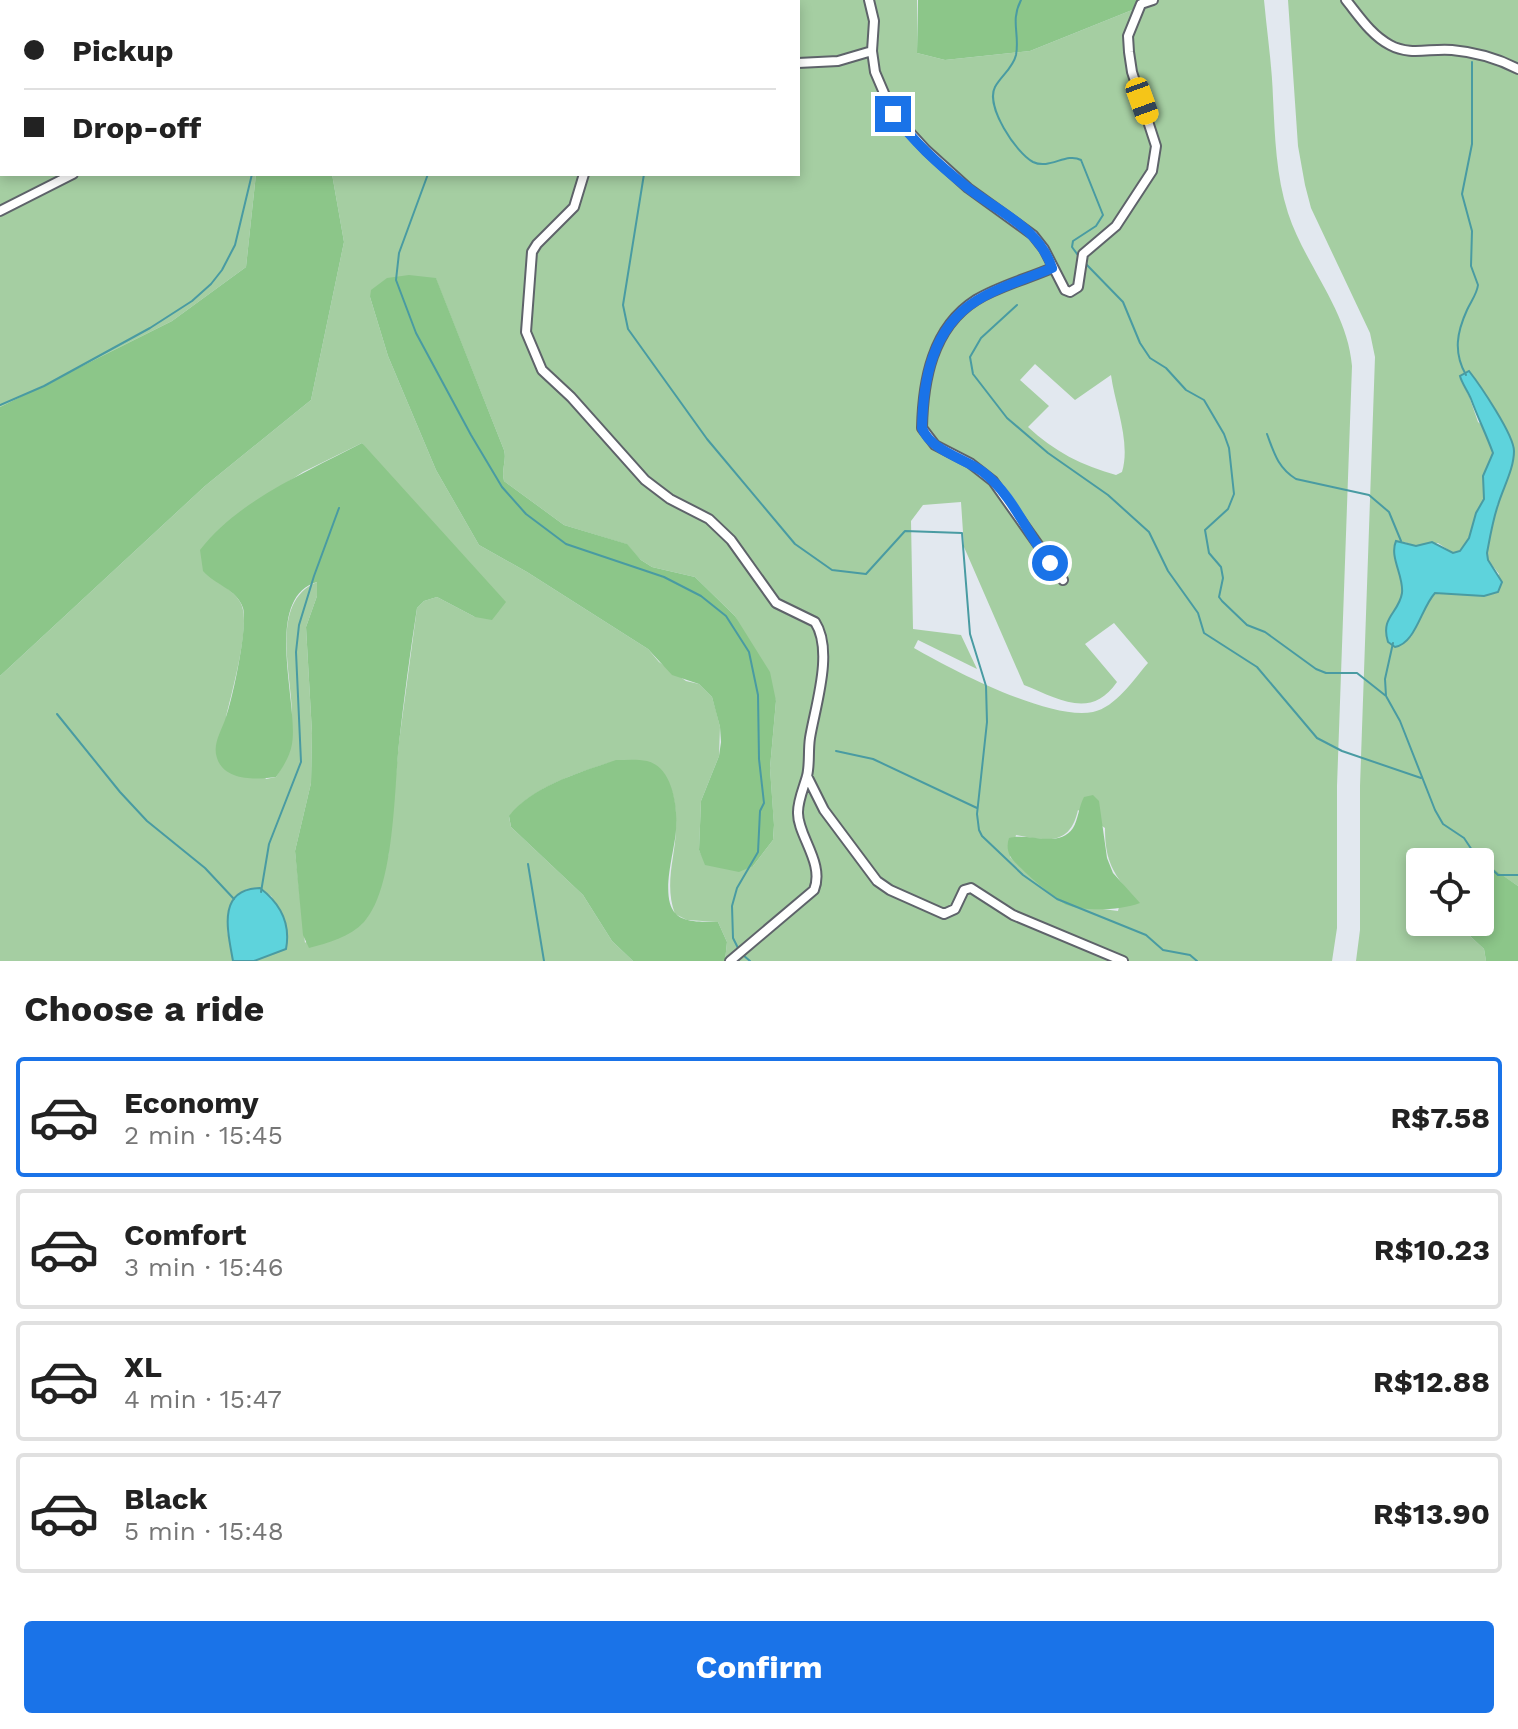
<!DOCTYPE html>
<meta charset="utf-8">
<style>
body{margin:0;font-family:"Work Sans",sans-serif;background:#f6f6f6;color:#222;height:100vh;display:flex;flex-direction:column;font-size:30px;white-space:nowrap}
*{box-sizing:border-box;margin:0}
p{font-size:26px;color:#767676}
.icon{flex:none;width:44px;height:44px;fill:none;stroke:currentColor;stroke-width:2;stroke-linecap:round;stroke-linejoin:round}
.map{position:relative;height:961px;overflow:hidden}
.sheet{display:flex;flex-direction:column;background:#fff;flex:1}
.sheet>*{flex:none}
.guide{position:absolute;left:0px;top:0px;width:800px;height:176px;box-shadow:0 4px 12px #0003;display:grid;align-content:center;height:176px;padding:0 24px;background:#fff}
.fabs{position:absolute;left:1406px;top:848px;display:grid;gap:16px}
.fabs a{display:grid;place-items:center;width:88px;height:88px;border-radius:8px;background:#fff;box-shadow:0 4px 12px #0003;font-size:40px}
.end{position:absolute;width:36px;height:36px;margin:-18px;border:10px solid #1a73e8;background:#fff;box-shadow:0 0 0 4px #fff}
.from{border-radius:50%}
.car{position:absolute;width:24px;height:48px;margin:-24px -12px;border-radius:10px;box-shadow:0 0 6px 2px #0007;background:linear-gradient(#f5c518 24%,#345 0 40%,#f5c518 0 76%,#345 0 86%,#f5c518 0)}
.guide b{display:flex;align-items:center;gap:28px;height:76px;font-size:30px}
.guide b+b{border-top:2px solid #e0e0e0}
.guide i{width:20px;height:20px;background:#222}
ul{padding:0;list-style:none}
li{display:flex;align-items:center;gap:24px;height:120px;margin:0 16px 12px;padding:0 8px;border:4px solid #e0e0e0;border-radius:8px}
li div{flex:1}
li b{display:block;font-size:30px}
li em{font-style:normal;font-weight:700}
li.on{border-color:#1a73e8}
li>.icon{width:72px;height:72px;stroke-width:1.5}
h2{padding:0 24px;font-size:36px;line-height:96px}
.action{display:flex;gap:16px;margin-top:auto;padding:16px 24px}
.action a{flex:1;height:92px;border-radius:8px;background:#1a73e8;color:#fff;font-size:32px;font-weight:700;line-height:92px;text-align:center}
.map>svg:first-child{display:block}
</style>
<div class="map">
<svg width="1518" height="961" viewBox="0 0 1518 961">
<rect width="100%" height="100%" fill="#e2e8ef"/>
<path fill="#a5cea2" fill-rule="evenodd" d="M0 0H917V53L945 60 1030 51 1157 0H1264C1267 33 1272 65 1273 98 1275 138 1276 175 1288 213 1305 265 1348 311 1352 366L1337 786V928L1332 961H725L727 942 718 922 687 920 675 914C664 884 675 859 676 829 678 774 654 747 599 766 569 776 529 790 509 817L511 827 583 895 612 941 633 961H254L286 949 272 897 260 888 246 889 227 930 233 961H0V676L205 486 311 400 344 242 332 174H798V2H2V174H256L246 267 172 321 0 407ZM436 279 504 450C507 460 501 469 504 481L564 525 626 544 641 560 652 567 695 577 735 616 776 701 770 768 774 826 773 840 753 866 703 858 699 850 701 801 719 756 720 727 716 711 712 697 699 684 686 681 659 662 648 649 527 572 479 545 436 470 388 356 370 297ZM1035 364 1075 400 1111 375C1115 405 1131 442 1122 472L1116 475C1083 466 1053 451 1028 427L1049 406 1020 380ZM362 443 475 617 437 597 424 601 417 608 399 742 388 857 305 943 295 851 311 783 312 733 306 627 317 596V582C268 602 293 678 292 718 291 740 288 759 276 777L266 779 226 717C232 692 248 634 243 610 241 599 233 593 224 586L240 513 303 472ZM961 502 964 547 1024 685C1059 699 1091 720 1117 682L1085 644 1114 623 1148 663C1133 680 1116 707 1093 712 1050 721 952 670 914 648L918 640 977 669 961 635 913 629 911 521 923 505ZM1078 810 1105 828C1105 852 1109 867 1124 886L1118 911 1095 908 1037 881 1010 857 1016 835C1047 841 1070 846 1078 810Z
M1288 0H1518V886L1465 850 1455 862H1420V922H1455L1484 949 1486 961H1356L1360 930V786L1375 357 1370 333 1311 208 1305 185 1298 146ZM1469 372C1480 385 1515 436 1514 451 1514 469 1503 488 1498 505 1493 520 1490 537 1487 553L1488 560 1499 574 1484 596 1435 593 1423 611 1411 637 1386 635C1386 618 1396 612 1401 598 1406 586 1399 568 1395 557L1404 542 1416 546 1438 543 1453 553 1460 551 1469 538 1476 513 1484 498 1483 476 1493 453 1484 427 1478 422 1469 396 1461 381Z"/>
<path fill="#8cc689" d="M918 0H1157L1030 51 945 60 917 53Z
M256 174H332L344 242 311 400 205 486 0 676V407L172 321 246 267Z
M409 275 436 278 504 450C507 460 501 469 504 481L564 525 627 544 641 560 652 567 695 577 735 616 770 672 776 701 770 768 774 825 773 840 753 866 739 872 705 865 699 850 701 801 719 756 721 742 720 727 712 697 699 684 672 675 648 649 527 572 479 545 436 470 388 356 370 297 371 290 387 278Z
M362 443 506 602 492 620 475 617 437 597 424 601 417 608C410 653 404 698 399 743 394 789 395 888 364 922 350 937 328 943 309 948L303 935 295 851 311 783 312 733 306 627 317 596V582C262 598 299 704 292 744 290 756 283 767 276 777 257 780 224 781 217 758 212 744 222 730 226 717 233 697 248 626 243 608 237 589 215 585 203 571L200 550C238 500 309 471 362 443Z
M616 760C626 760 638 759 647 761 673 767 678 808 676 830 675 851 659 897 676 914 686 924 706 921 718 922L727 942 725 961H633L612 941 583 895 511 827 509 816C532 786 581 772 616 760Z
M1093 795 1099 801 1107 858 1113 873 1140 903C1121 910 1087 912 1067 905 1057 901 1015 865 1010 856 1007 850 1007 844 1009 838 1028 832 1059 849 1073 828 1078 820 1079 806 1084 797Z
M1465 849 1518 886V961H1486L1484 949 1455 922H1480V862H1455Z"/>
<path fill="#5ed3dc" stroke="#499ba2" stroke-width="2" d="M1469 371C1480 385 1514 435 1514 451 1514 469 1503 488 1498 505 1493 519 1490 537 1487 553L1488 560 1502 582 1498 592 1484 596 1435 593C1421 608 1416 643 1395 647L1388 642C1380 617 1399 613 1402 593 1404 576 1389 557 1396 541L1416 546 1432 542 1453 553 1460 551 1469 538 1476 513 1484 499 1483 476 1493 453C1486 434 1478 418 1471 399 1468 391 1462 384 1460 376Z
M260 888C281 904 291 923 286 949L254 961H233C228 932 216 889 260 888Z"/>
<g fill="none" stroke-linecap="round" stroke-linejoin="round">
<path stroke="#499ba2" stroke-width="2" d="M1021 0C1010 21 1020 34 1016 55 1013 68 1001 76 995 87 985 106 1016 153 1033 162 1050 170 1066 152 1081 160L1103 215 1096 226 1073 241 1072 247 1080 258
M6 2 7 0
M495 2 497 0
M0 9 2 6
M428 174 399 253 396 280 416 333 471 435 502 487 526 514 566 544 664 577 701 596 726 616 749 652 758 695 759 759 764 803 760 811 758 852 737 888 732 906 733 938 739 950
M644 174 623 305 628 329 707 439 795 544 832 570 866 574 905 531 962 533 970 634 986 686 987 722 977 814 979 830 982 836 1023 875 1057 899 1146 935 1163 950 1190 955 1197 961
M1085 263 1123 302 1140 343 1150 358 1166 368 1186 390 1204 400 1224 434 1229 448 1234 494 1228 509 1205 530 1209 553 1221 567 1223 578 1219 597 1222 601 1247 625 1265 632 1316 669 1326 673H1357L1386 696 1400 721 1435 810 1443 824 1464 838 1472 850 1498 875H1518
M1017 305 981 338 970 357 973 374 1007 418 1048 453 1108 495 1149 532 1168 571 1198 613 1204 633 1257 667 1317 738 1342 751 1421 778
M1466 375C1453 352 1457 332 1467 310 1471 301 1477 294 1478 285L1471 266 1472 231 1462 194 1472 144V62
M0 405 44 386 150 328 192 301 211 284 222 270 235 245 252 174
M1267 434C1274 453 1278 468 1296 479L1369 495 1389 512 1401 541
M1386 696 1385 679 1393 643
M57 714 120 792 147 821 205 868 234 899
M836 751 873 759 977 808
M528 864 544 961
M261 892 269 844 301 762 296 652 299 625 314 576 339 508
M743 955 750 961"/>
<defs>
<path id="street" d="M869 0 874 21 872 51 875 72 893 114 926 150 968 188 1033 235 1044 249 1065 290 1070 292 1078 287 1083 254 1116 226 1152 171 1156 146 1132 72 1129 52 1128 36 1141 4 1153 0
M1346 0C1359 16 1371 35 1390 45 1410 56 1430 48 1452 50 1475 52 1497 58 1518 69
M323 2 325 0
M798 63 838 61 872 51
M584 174 574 207 537 244 532 252 526 332 542 370 571 397 645 480 670 499 709 519 731 540 776 603 815 622C834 651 815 707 810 738 808 751 810 764 807 776 804 787 798 800 798 812 797 835 825 863 814 890L730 961
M0 211 73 174
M1052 268C1027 279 999 286 976 300 932 328 923 381 922 428L935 445 970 463 993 481 1063 580
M807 776 824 810 877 881 890 890 944 914 955 909 964 890 971 888 1013 915 1123 961"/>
</defs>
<use href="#street" stroke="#5e636a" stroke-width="12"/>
<use href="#street" stroke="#fff" stroke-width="8"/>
</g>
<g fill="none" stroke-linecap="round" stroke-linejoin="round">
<path stroke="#1a73e8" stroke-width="10" d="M893 114C914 142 941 167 968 188 999 212 1039 228 1052 268 1027 279 999 286 976 301 932 328 923 381 922 428 931 451 964 458 983 472 1013 495 1027 534 1050 563"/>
</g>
</svg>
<div class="fabs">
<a><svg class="icon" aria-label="locate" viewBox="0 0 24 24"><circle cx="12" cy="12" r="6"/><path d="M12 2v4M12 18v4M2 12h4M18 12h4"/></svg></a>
</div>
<i class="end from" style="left:1050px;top:563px"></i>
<i class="end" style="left:893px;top:114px"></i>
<i class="car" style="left:1142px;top:101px;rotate:160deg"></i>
<div class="guide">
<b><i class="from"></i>Pickup</b>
<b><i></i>Drop-off</b>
</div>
</div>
<section class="sheet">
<h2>Choose a ride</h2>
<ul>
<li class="on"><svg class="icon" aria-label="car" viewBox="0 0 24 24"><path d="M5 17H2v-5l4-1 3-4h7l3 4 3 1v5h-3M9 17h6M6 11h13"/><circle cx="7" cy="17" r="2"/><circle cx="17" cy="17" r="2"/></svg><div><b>Economy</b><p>2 min · 15:45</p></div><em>R$7.58</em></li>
<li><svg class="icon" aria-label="car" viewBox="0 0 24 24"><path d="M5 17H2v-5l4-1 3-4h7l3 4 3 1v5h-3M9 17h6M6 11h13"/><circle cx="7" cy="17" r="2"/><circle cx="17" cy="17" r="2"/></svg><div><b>Comfort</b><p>3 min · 15:46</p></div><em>R$10.23</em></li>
<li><svg class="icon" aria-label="car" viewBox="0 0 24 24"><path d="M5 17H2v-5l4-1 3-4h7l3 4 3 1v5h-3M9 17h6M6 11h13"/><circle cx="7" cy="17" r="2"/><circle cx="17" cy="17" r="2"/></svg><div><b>XL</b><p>4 min · 15:47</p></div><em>R$12.88</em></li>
<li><svg class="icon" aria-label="car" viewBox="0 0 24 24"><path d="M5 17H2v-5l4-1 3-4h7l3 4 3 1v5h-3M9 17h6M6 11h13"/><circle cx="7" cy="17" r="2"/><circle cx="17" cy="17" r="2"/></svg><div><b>Black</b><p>5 min · 15:48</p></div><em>R$13.90</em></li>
</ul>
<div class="action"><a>Confirm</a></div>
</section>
